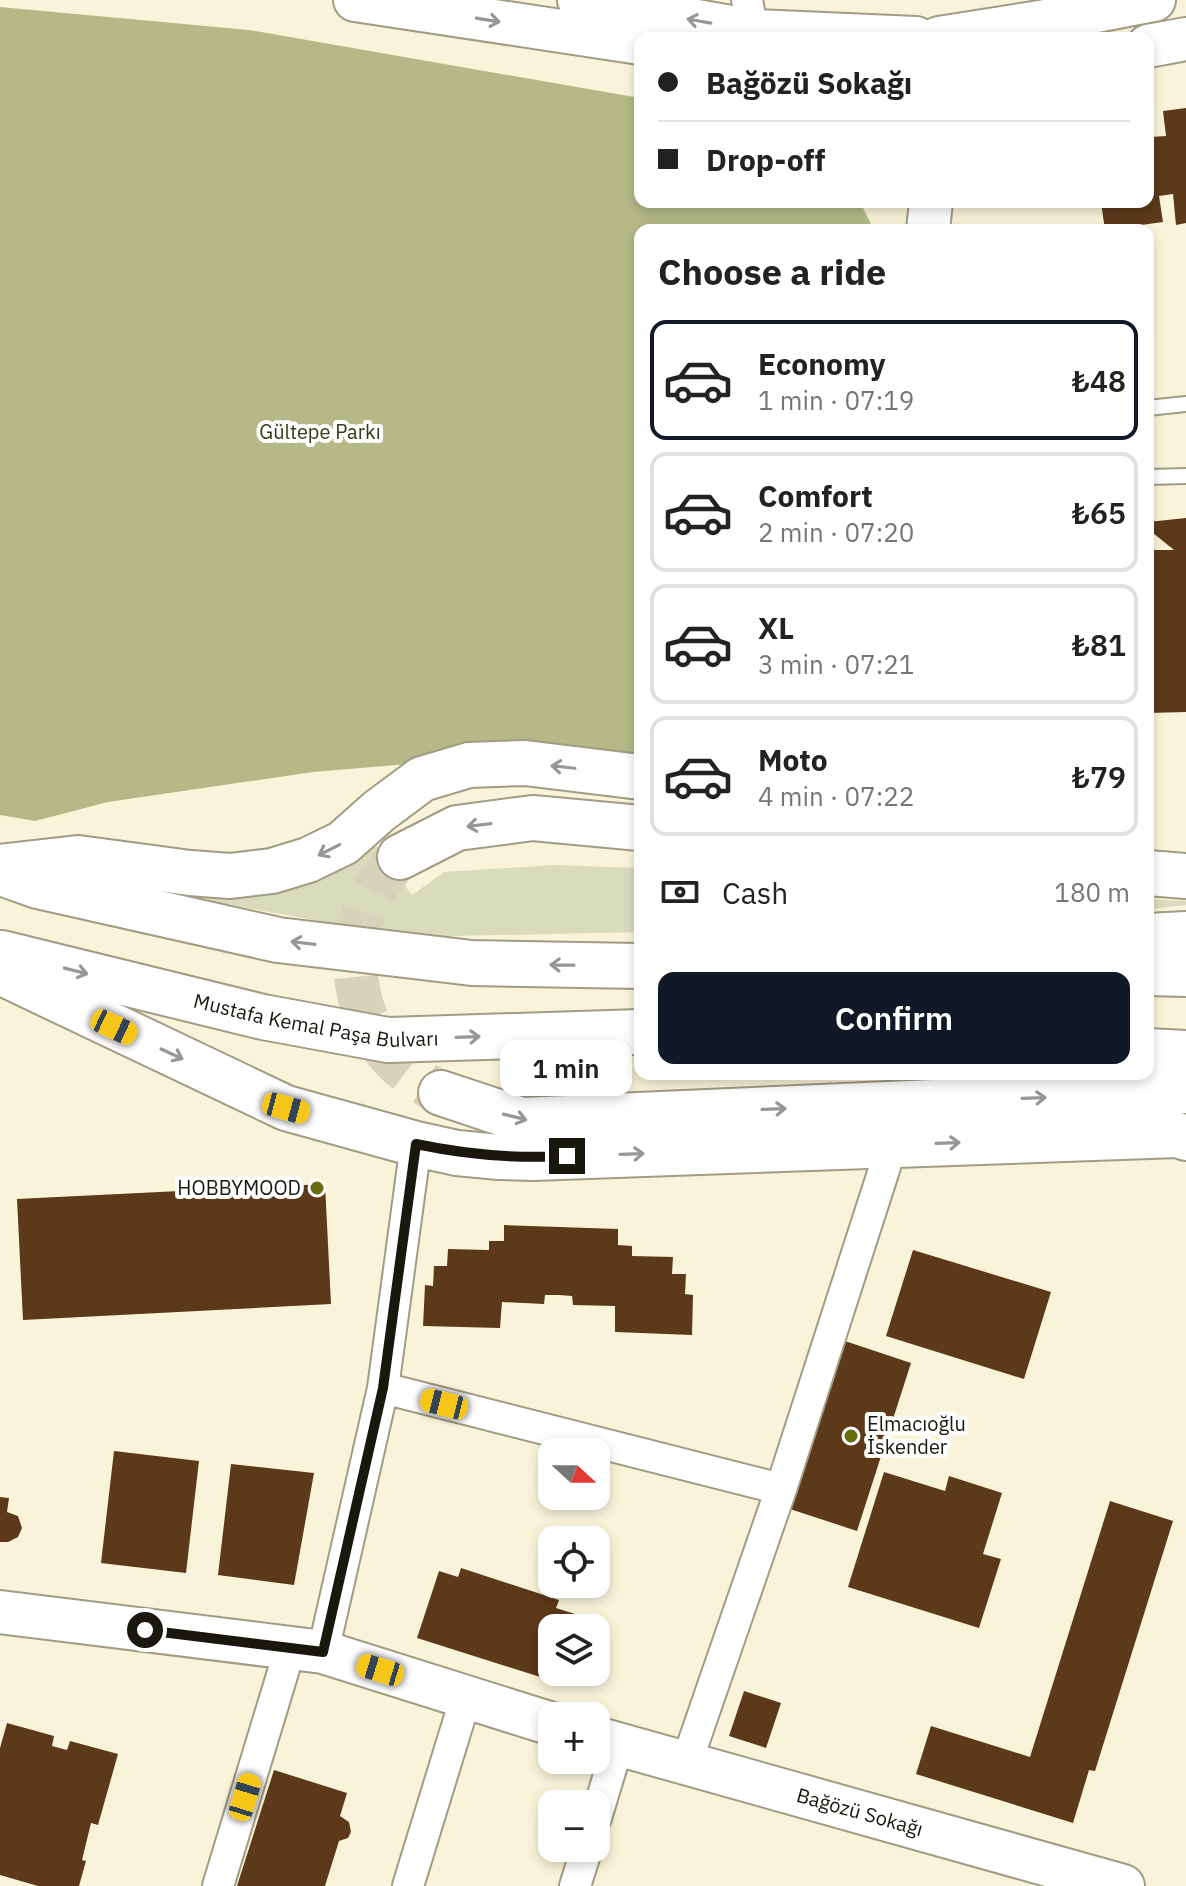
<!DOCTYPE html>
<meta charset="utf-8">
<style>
body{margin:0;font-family:"IBM Plex Sans",sans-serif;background:#f6f6f6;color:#222;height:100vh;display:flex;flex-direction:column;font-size:30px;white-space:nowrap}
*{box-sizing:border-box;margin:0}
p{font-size:26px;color:#767676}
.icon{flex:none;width:44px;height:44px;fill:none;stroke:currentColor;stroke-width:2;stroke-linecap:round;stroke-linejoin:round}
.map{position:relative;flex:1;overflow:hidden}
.panel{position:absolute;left:634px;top:224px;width:520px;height:856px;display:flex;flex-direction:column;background:#fff;border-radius:16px;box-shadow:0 4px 12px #0003}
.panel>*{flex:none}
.banner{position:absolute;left:634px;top:32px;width:520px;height:176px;border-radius:16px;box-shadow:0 4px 12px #0003;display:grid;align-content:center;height:176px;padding:0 24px;background:#fff}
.needle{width:52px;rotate:111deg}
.tools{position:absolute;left:538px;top:1438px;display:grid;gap:16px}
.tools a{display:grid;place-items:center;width:72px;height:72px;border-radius:16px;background:#fff;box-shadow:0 4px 12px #0003;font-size:40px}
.end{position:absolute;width:36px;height:36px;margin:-18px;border:10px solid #19170e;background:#fff;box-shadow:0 0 0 4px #fff}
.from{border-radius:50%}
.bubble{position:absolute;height:56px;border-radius:16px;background:#fff;box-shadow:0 4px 12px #0003;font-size:26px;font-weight:600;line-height:56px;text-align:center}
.car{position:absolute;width:24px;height:48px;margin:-24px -12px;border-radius:10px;box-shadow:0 0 6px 2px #0007;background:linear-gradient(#f5c518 24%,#345 0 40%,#f5c518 0 76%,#345 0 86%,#f5c518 0)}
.banner b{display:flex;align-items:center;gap:28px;height:76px;font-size:30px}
.banner b+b{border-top:2px solid #e0e0e0}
.banner i{width:20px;height:20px;background:#222}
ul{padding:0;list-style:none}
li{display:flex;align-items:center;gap:24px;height:120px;margin:0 16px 12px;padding:0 8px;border:4px solid #e0e0e0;border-radius:16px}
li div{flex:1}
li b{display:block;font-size:30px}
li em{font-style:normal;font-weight:600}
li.current{border-color:#111827}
li>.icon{width:72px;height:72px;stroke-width:1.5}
h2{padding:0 24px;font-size:36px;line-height:96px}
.pay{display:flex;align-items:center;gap:20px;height:88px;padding:0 24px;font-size:30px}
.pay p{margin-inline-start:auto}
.cta{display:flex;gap:16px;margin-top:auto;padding:16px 24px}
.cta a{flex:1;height:92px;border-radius:16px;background:#111827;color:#fff;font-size:32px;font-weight:600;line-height:92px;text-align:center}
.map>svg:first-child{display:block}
</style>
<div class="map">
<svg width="1186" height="1886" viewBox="0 0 1186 1886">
<rect width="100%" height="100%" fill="#f9f4d9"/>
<path fill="#d9dcbc" d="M337 834 375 844 412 895 444 872 555 865 640 868V932L412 937 161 893 78 866 228 854Z
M1148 899 1186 901V905L1148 909Z"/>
<path fill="#b4b987" d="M0 7 249 30 640 98V202H860L874 230H640V770L515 755 313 772 108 802 35 821 0 815Z"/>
<path fill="#5c3919" d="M1186 108V223L1176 225 1173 194 1159 196 1163 222 1105 230 1101 202H1148V117H1150L1152 137 1166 136 1163 111Z
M1186 518V712L1148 713V550H1174L1148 529V522Z
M325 1184 331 1304 23 1320 17 1199Z
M504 1225 618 1229V1245L632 1246V1256L673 1257 672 1274H686L685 1294 693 1295 692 1335 615 1332V1306L573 1305 572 1296 559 1295H545L544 1304 502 1302 500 1328 423 1326 425 1285 433 1286 434 1266H447L448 1249 489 1250V1241H504Z
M913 1250 1051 1292 1024 1379 886 1336Z
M845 1341 911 1363 857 1531 790 1509Z
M114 1451 199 1461 186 1573 101 1563Z
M231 1464 314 1473 294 1585 218 1575Z
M884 1472 945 1491 949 1476 1002 1493 983 1554 1001 1559 979 1628 848 1587Z
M0 1497 9 1498 7 1512 18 1516 22 1528 18 1537 8 1542H0Z
M1110 1501 1173 1521 1095 1771 1089 1770 1073 1823 916 1774 931 1726 1030 1757Z
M461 1568 559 1600 556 1608 575 1614 571 1628H552V1672H556L553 1681 417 1638 439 1571 458 1577Z
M744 1691 781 1703 766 1748 729 1736Z
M7 1723 54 1736 52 1746 67 1750 70 1741 118 1754 98 1825 91 1823 82 1860 86 1861 79 1886H38L0 1875V1748Z
M274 1770 347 1793 340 1816 349 1822 351 1832 348 1838 339 1841 325 1886H237Z"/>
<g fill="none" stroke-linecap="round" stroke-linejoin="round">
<path stroke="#d7d3bb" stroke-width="44" stroke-dasharray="44 22" stroke-linecap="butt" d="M400 857C389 869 378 881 371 896 343 951 353 1024 400 1066 413 1077 426 1085 441 1093"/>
<defs>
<path id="lane" d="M1148 408 1186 404
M1148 477 1186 476"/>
<path id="street" d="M747 0 753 31
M383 1388 781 1489
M323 1652 383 1388 416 1144
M686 1764 781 1489 892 1145
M596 1818 618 1745
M218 1886 290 1649
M408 1886 466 1697
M575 1886 587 1848"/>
<g id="secondary">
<path d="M355 0 640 43"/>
<path d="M579 0 753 31 916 38"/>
<path d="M939 38 1040 22 1154 0"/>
<path d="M1148 46 1186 39"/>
<path d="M928 230 931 202"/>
<path d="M0 1612 323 1652 552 1724"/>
<path id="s1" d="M596 1738 1123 1886"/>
</g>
<g id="primary">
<path d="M400 857 457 828 533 818 640 828"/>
<path d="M0 867 78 858 190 873 230 876 272 871 308 860 343 843 379 811 422 779 469 765 525 763 640 777"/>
<path d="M1148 873 1186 876"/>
<path d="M4 874 38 886 278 940 472 963 640 966"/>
<path d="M1148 936 1186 934"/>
<path id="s2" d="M2 953 263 1017 388 1040 640 1032"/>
<path d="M0 972 286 1108 416 1144 457 1153 499 1157 533 1158 1178 1135 1186 1138"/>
<path d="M1148 973 1186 974"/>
<path d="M1148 1051 1186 1053"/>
<path d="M441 1093 522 1120 1186 1091"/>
</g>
</defs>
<use href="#lane" stroke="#a19c83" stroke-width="18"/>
<use href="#street" stroke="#a19c83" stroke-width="34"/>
<use href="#secondary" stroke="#a19c83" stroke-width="46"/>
<use href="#primary" stroke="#a19c83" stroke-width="48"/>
<use href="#lane" stroke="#fff" stroke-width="14"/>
<use href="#street" stroke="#fff" stroke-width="30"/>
<use href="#secondary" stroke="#fff" stroke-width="42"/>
<use href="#primary" stroke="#fff" stroke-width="44"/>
</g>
<defs><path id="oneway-shaft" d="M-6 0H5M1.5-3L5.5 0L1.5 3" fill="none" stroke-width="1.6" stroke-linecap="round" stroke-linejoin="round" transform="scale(2)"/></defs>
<g stroke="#989793">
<use href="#oneway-shaft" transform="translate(488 20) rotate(9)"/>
<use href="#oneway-shaft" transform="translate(699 21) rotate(-170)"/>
<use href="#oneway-shaft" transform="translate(563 767) rotate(-174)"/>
<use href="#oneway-shaft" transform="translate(479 825) rotate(173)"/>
<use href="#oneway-shaft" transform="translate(329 850) rotate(153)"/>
<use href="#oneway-shaft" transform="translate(303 943) rotate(-173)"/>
<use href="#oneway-shaft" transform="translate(562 965) rotate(-179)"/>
<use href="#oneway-shaft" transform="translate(76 971) rotate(14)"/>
<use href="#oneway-shaft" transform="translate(468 1037) rotate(-2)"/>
<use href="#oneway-shaft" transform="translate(172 1054) rotate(25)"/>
<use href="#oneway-shaft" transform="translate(1034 1098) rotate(-2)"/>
<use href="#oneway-shaft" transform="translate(774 1109) rotate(-2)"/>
<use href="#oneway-shaft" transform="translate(515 1117) rotate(14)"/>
<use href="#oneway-shaft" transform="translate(948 1143) rotate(-2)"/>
<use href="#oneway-shaft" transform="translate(632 1154) rotate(-2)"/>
</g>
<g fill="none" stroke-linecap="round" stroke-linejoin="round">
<path stroke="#19170e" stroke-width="10" d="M145 1630 323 1652 383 1388 416 1144C468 1155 514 1159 567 1156"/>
</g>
<g fill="#686b0b" stroke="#fff" stroke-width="3">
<circle cx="317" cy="1188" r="8"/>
<circle cx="851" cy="1436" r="8"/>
</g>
<g text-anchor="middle" stroke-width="8" stroke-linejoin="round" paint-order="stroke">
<g font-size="20" fill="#383a13" stroke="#fff">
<text x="320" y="439">Gültepe Parkı</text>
</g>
<g font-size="20" fill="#19170e" stroke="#fff">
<text dy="7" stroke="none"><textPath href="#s2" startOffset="322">Mustafa Kemal Paşa Bulvarı</textPath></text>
<text dy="7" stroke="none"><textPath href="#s1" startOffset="274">Bağözü Sokağı</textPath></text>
</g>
<g font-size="20" fill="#19170e" stroke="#fff" text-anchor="end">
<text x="301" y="1195">HOBBYMOOD</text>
<text x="867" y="1431" text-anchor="start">Elmacıoğlu<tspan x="867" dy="23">İskender</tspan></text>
</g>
</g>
</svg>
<div class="tools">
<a><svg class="needle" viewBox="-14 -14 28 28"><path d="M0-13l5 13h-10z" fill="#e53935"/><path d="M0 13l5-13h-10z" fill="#767676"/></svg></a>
<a><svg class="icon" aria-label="locate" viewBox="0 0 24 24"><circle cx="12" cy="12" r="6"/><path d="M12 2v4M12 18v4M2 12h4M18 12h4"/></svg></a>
<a><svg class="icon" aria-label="layers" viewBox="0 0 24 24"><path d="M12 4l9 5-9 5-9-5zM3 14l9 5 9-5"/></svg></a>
<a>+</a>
<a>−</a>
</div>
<i class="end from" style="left:145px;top:1630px"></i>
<i class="end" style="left:567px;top:1156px"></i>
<div class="bubble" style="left:500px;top:1040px;width:132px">1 min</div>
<i class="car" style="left:114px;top:1027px;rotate:115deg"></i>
<i class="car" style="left:286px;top:1108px;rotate:105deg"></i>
<i class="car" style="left:444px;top:1404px;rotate:284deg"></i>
<i class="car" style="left:380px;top:1670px;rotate:287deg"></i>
<i class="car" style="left:245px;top:1797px;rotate:17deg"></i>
<div class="banner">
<b><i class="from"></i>Bağözü Sokağı</b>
<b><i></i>Drop-off</b>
</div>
<section class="panel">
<h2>Choose a ride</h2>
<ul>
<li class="current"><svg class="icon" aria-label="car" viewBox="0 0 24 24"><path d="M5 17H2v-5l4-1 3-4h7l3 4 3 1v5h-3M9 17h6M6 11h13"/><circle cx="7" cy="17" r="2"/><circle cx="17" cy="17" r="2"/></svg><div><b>Economy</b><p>1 min · 07:19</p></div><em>₺48</em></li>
<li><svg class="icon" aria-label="car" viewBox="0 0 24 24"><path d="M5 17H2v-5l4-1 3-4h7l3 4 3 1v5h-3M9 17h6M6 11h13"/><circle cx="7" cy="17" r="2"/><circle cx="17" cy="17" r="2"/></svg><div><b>Comfort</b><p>2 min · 07:20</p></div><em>₺65</em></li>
<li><svg class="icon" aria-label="car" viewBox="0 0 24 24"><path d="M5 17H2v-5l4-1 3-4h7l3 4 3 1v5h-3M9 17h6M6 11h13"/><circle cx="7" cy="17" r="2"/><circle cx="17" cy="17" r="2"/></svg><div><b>XL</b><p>3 min · 07:21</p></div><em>₺81</em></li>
<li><svg class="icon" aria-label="car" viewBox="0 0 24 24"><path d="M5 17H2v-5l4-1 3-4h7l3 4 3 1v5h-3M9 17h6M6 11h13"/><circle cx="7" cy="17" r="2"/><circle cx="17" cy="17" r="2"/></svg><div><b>Moto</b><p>4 min · 07:22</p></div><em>₺79</em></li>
</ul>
<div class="pay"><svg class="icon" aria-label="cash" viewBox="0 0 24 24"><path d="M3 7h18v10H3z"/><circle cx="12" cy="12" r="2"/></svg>Cash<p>180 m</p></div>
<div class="cta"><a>Confirm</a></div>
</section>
</div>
